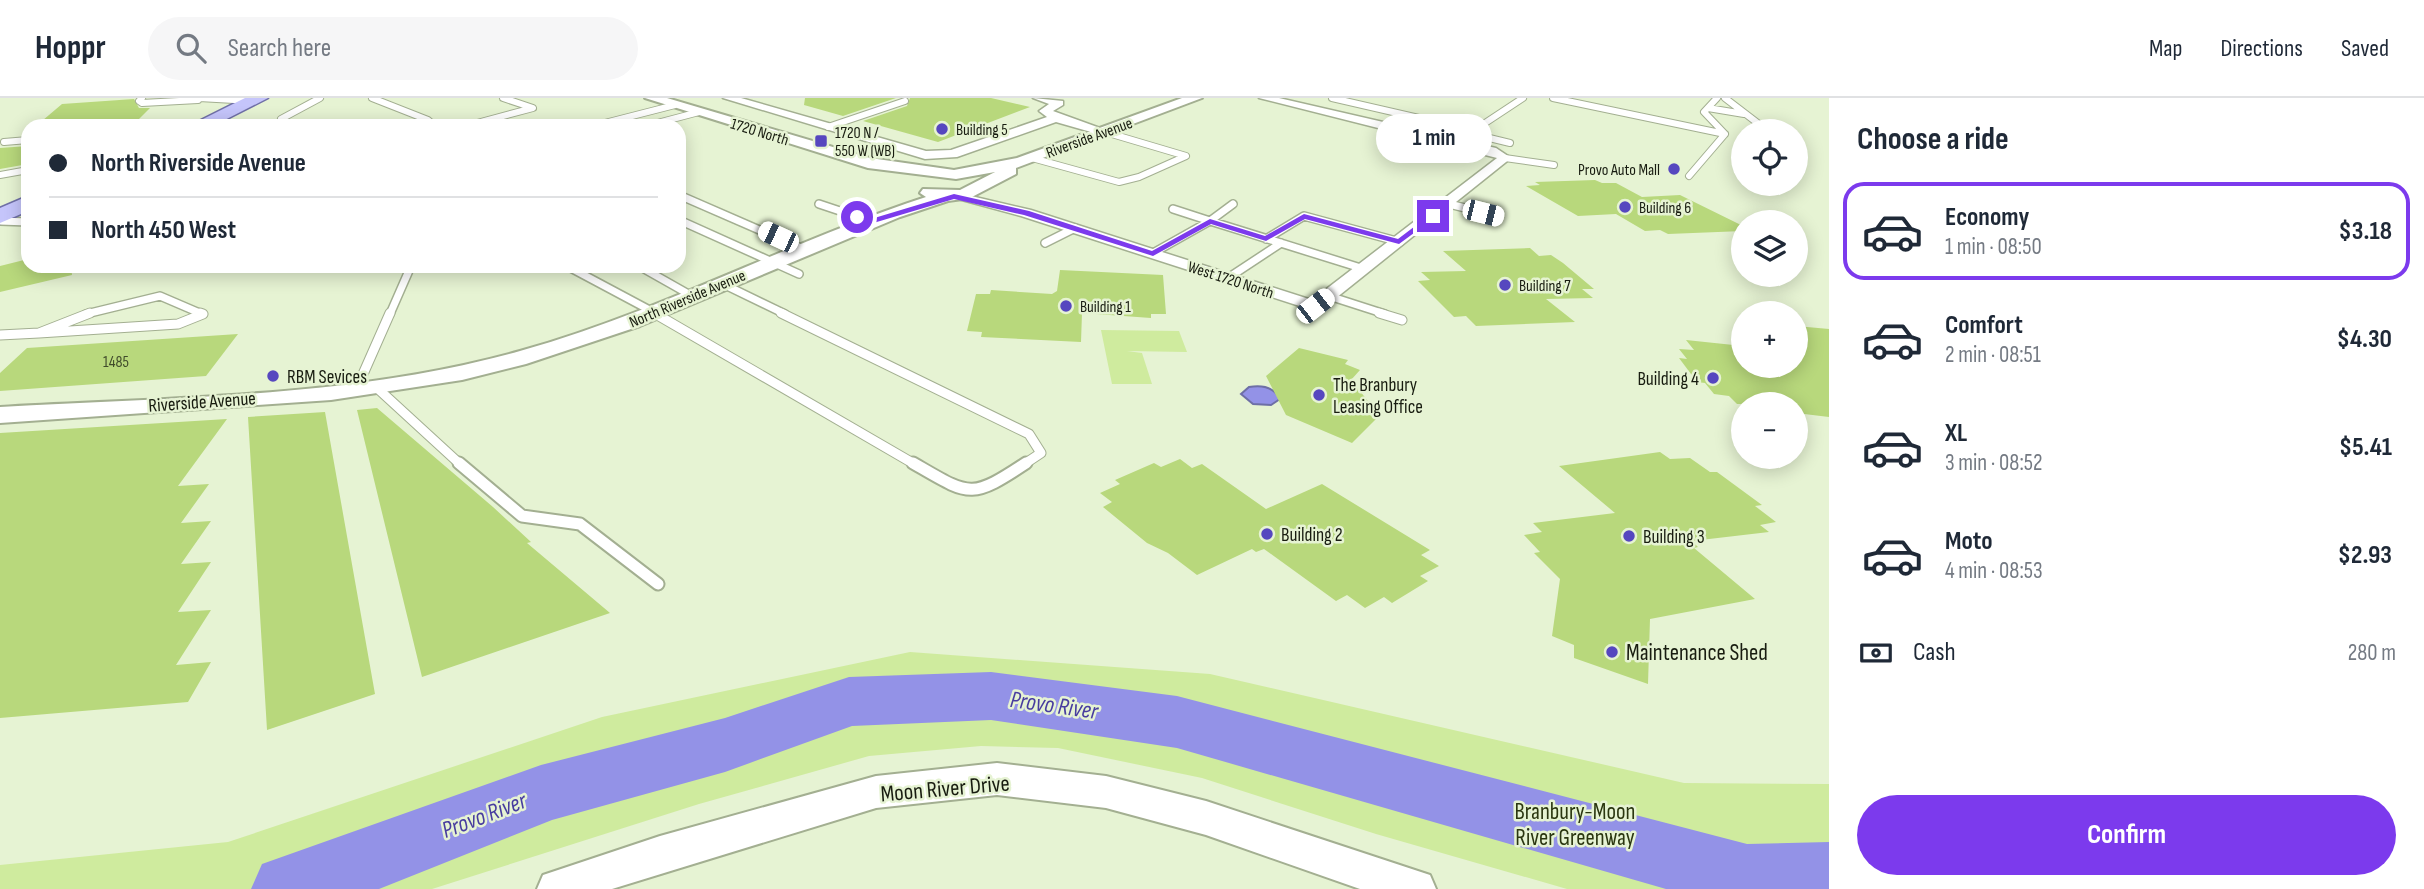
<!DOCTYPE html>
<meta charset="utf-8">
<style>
body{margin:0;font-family:"Sofia Sans Condensed",sans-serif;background:#f6f6f7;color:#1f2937;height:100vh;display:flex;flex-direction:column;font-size:26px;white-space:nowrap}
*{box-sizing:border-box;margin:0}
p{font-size:23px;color:#747a83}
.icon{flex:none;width:38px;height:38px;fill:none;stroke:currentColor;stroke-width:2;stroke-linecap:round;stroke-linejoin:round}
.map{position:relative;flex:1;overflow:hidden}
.panel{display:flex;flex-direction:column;background:#fff;width:595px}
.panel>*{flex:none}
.hud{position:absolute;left:21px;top:21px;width:665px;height:154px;border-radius:21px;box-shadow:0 4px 18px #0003;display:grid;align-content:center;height:154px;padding:0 28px;background:#fff}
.buttons{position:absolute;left:1731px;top:21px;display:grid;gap:14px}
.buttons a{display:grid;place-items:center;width:77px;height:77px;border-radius:50%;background:#fff;box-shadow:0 4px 18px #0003;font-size:35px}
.end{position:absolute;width:32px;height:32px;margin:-16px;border:9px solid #7c3aed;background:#fff;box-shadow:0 0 0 4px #fff}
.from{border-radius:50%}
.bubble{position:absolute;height:49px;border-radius:24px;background:#fff;box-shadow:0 4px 18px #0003;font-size:23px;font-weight:700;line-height:49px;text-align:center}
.car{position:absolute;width:21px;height:42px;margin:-21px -10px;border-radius:9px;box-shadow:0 0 5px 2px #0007;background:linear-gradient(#fff 24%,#345 0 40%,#fff 0 76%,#345 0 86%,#fff 0)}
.hud b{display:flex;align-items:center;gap:24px;height:66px;font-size:26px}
.hud b+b{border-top:2px solid #e0e1e3}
.hud i{width:18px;height:18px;background:#1f2937}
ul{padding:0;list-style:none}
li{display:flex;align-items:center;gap:21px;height:98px;margin:0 14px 10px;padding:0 14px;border:4px solid transparent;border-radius:21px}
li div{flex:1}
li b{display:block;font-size:26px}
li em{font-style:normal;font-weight:700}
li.active{border-color:#7c3aed}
li>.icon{width:63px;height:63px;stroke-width:1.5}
h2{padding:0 28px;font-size:32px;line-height:84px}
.pay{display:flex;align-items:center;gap:18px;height:77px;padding:0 28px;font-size:26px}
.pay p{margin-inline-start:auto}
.action{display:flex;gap:14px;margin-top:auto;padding:14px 28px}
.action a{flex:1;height:80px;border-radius:42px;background:#7c3aed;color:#fff;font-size:28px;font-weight:700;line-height:80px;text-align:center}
header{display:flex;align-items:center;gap:42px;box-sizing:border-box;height:98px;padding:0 35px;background:#fff;border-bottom:2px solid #e0e1e3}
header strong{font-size:33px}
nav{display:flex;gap:38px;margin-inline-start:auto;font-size:24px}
.search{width:490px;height:63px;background:#f6f6f7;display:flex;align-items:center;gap:18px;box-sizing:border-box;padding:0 24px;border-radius:38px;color:#747a83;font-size:26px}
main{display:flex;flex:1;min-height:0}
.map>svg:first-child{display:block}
</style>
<header>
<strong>Hoppr</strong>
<div class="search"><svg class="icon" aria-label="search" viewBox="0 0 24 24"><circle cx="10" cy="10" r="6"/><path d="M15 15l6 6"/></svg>Search here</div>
<nav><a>Map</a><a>Directions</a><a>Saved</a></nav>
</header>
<main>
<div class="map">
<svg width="1829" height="791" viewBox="0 0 1829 791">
<rect width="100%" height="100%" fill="#e6f3d3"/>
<path fill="#cfeb9e" d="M1101 232 1179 233 1187 254 1127 253 1142 255 1152 286H1112Z
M910 554 1210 576 1684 685 1829 686V791H1567L1376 736 1202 680 1058 650 981 648 869 658 699 706 432 791H0V767L228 744 602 619Z"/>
<path fill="#9392e7" stroke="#6e6fa6" stroke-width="2" d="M1249 289C1261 287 1274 289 1280 301L1271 307 1253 306 1241 296Z"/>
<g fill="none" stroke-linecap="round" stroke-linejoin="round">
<path fill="#9392e7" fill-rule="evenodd" d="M991 574 1177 598 1747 746 1829 744V791H1666L1177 650 991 622 852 628 725 674 552 722 379 791H251L262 766 541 667 725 620 849 579Z"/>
</g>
<path fill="#b8d87c" d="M805 0H896L843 18 804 7Z
M910 0H991L1030 9 938 44 863 23 907 8Z
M134 1 139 10H150L133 27 36 28 62 6Z
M28 48V66L0 71V50Z
M1595 82 1602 85H1616L1642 99 1680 97 1743 128V133L1668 136 1660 132 1645 133 1616 116 1578 118 1526 88 1540 87 1535 84Z
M1530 150 1539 158 1551 157 1563 165 1594 191H1582L1593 200 1546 201 1575 224 1476 228 1466 218 1454 219 1418 183 1430 182 1421 174 1466 173 1443 153Z
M28 161V168H71L72 177 0 194V168Z
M1060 172 1163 177 1166 216H1151V220L1082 215 1081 244 981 239 982 234 967 233 976 196H990L991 192 1052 196 1057 193Z
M1796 228 1829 231V319L1796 315V306H1737L1729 298 1714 296 1705 285 1697 284 1679 260 1687 261 1679 251 1694 252 1686 242 1743 248V268H1796Z
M238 236 206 278 0 293V275L27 250Z
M1299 250 1348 262 1345 266 1360 272 1351 282 1376 313V321L1352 345 1286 317 1266 278Z
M377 310 493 409 531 444 527 445 610 515 422 579 357 312Z
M325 314 375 596 267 632 248 319Z
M227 321 178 388 209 386 181 425 211 423 181 466 211 464 178 514 211 512 176 567 211 564 188 604 0 620V335Z
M1660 354 1670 361 1690 360 1710 374H1717L1762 407 1755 408 1776 424 1760 427 1769 434 1692 443 1698 449 1694 450 1755 501 1650 521 1648 586 1574 560V547L1552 538 1560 481 1534 455 1540 454 1524 437 1542 434 1533 425 1615 415 1559 368Z
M1180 361 1192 370 1202 366 1266 411 1322 386 1430 452 1421 457 1439 468 1420 478 1428 483 1392 505 1384 499 1365 510 1347 497 1336 503 1264 451 1256 454 1252 451 1197 477 1168 455 1147 445 1103 409 1112 404 1100 395 1120 386 1115 382 1154 365 1161 369Z"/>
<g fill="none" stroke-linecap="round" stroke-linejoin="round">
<defs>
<path id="service-far3" d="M142 0 139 3 142 5 198 2
M199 0 252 3
M372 0 428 22 435 28
M1332 0 1445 26 1444 29
M1553 0 1725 36
M1725 0 1768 33
M1708 10 1744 16
M281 21 320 0
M142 28 159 25 198 28
M466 28 533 10 503 0
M593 28 675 7
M646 28 699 14
M828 29 905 3
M1470 35 1523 0
M1427 38 1444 29 1510 45
M4 44 28 42
M1032 60 1119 84 1139 79 1186 58 1105 34
M1505 60 1554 67
M0 77 28 72
M1689 78 1725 36 1704 14 1717 0"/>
<path id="service-far2" d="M679 97 803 151
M819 106 870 123
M1449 106 1497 118
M1173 111 1210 123 1233 106
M679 122 799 176
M0 123 28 124
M1266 141 1304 118 1400 144
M1045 145 1075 130
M1153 155 1210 123 1364 171
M567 168 657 216
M639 168 692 198
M1228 180 1281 145
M721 185 785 216
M1329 198 1385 216
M86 216 160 198 202 216
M390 216 411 168"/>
<path id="service-far1" d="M654 215 916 367
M781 215 1029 336 1041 355 1023 367
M1379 215 1402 222
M39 235 90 215
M39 235 178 226 203 216 200 215
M0 237 39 235
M376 289 461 367
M356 292 390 215"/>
<path id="service" d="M459 365 522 418 580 426 658 486
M913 365C970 398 970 402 1026 365"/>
<path id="minor" d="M723 0H741L926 53 951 52 1047 19 1039 13 1049 6 1033 0 1063 3V7L1053 13 1111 34 1105 38 1056 24 957 59 925 61Z
M1259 0H1279L1496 50 1511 60 1321 212 1315 213 1021 118 947 98 954 94 1031 112 1312 202 1497 60Z"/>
<path id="tertiary" d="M645 0H667L870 60 954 72 1017 60 1182 0H1202L1016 70V76L970 100 948 103 900 119 640 228 526 266 462 282 331 302 0 325V309C173 299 352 300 520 253 660 214 788 144 926 99L920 95 923 91 960 92 995 74 956 81 868 70Z
M997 665 1106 678 1206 703 1430 777 1436 791H1360L1206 737 1106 710 997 697 876 710 612 791H537L543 777 660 738 876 678Z"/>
<path id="primary" d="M245 0H268L213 28H189Z
M28 98V113L0 125V110Z"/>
</defs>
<use href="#service-far3" stroke="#a3af91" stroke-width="8"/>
<use href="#service-far2" stroke="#a3af91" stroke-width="10"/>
<use href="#service-far1" stroke="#a3af91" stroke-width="11"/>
<use href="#service" stroke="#a3af91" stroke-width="15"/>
<use href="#minor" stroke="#a3af91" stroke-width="3"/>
<use href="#tertiary" stroke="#a3af91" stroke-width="4"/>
<use href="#primary" stroke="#7070a7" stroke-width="3"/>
<use href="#service-far3" stroke="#fff" stroke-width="6"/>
<use href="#service-far2" stroke="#fff" stroke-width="7"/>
<use href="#service-far1" stroke="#fff" stroke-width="9"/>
<use href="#service" stroke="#fff" stroke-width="11"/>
<use href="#minor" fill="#fff" fill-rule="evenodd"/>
<use href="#tertiary" fill="#fff" fill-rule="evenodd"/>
<use href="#primary" fill="#c5c5fb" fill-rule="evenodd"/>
</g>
<path fill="#7c3aed" d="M954 96 1029 113 1152 153 1210 121 1265 138 1304 116 1398 141 1431 116 1437 118 1399 146 1305 121 1266 143 1211 126 1153 158 1024 117 954 101 870 126 854 119 857 116 871 121Z"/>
<g fill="#5647bf" stroke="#e6f3d3" stroke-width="2.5">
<circle cx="942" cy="31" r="7"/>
<rect x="814" y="36" width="14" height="14" rx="3.5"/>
<circle cx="1674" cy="71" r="7"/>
<circle cx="1625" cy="109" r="7"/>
<circle cx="1505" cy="187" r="7"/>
<circle cx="1066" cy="208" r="7"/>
<circle cx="273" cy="278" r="7"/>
<circle cx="1713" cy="280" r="7"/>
<circle cx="1319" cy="297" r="7"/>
<circle cx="1267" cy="436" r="7"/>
<circle cx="1629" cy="438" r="7"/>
<circle cx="1612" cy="554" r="7"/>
</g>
<g text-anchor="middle" stroke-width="5" stroke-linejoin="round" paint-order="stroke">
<g font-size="16" fill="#181c10" stroke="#e6f3d3" text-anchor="start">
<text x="956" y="37">Building 5</text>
<text x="835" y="40">1720 N /<tspan x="835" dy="18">550 W (WB)</tspan></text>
<text x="1660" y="77" text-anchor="end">Provo Auto Mall</text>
<text x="1639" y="115">Building 6</text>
<text x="1519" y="193">Building 7</text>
<text x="1080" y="214">Building 1</text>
</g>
<g font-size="16" fill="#181c10" stroke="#e6f3d3">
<text transform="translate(760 33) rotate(17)" y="6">1720 North</text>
<text transform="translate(1089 39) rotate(-20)" y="6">Riverside Avenue</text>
<text transform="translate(1231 181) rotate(18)" y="6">West 1720 North</text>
<text transform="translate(687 200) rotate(-23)" y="6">North Riverside Avenue</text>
</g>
<g font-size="16" fill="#404b2b">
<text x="116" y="269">1485</text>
</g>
<g font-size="19" fill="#181c10" stroke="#e6f3d3" text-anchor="start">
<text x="287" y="285">RBM Sevices</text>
<text x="1699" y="287" text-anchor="end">Building 4</text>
<text x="1333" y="293">The Branbury<tspan x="1333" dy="22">Leasing Office</tspan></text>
<text x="1281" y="443">Building 2</text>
<text x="1643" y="445">Building 3</text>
</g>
<g font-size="19" fill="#181c10" stroke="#e6f3d3">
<text transform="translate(202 303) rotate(-4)" y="7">Riverside Avenue</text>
</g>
<g font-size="23" fill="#181c10" stroke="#e6f3d3" text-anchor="start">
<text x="1626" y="562">Maintenance Shed</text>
</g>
<g font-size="23" fill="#181c10" stroke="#e6f3d3">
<text transform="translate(945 690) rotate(-5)" y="8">Moon River Drive</text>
</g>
<g font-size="23" fill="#2a3610" stroke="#e6f3d3">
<text x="1575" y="721">Branbury-Moon<tspan x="1575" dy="26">River Greenway</tspan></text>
</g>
<g font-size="24" font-style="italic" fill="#483d9f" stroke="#e6f3d3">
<text transform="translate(1054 607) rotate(8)" y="8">Provo River</text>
<text transform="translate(484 717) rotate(-21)" y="8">Provo River</text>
</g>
</g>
</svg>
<div class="buttons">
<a><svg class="icon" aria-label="locate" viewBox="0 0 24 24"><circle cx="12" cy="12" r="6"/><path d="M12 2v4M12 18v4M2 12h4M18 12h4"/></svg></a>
<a><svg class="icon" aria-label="layers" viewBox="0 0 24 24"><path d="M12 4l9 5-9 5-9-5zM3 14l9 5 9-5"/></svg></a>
<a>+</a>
<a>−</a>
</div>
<i class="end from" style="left:857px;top:119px"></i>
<i class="end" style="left:1433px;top:118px"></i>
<div class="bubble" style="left:1376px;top:16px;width:116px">1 min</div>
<i class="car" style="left:1483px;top:115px;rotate:104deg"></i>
<i class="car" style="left:778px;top:139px;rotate:295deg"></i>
<i class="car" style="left:1315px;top:208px;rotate:52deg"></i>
<div class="hud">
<b><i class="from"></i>North Riverside Avenue</b>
<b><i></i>North 450 West</b>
</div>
</div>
<section class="panel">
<h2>Choose a ride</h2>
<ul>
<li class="active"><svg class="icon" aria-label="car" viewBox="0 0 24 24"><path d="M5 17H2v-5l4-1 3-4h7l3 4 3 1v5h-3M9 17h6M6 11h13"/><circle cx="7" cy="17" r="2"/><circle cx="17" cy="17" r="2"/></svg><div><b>Economy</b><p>1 min · 08:50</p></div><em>$3.18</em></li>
<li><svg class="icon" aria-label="car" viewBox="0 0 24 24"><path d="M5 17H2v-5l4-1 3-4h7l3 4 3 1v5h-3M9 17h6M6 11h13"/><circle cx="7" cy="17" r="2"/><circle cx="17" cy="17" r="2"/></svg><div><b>Comfort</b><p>2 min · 08:51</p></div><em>$4.30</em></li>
<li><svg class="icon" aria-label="car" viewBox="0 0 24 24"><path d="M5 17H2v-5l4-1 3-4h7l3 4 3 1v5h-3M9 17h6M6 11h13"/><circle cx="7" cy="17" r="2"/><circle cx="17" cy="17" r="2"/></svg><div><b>XL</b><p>3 min · 08:52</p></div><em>$5.41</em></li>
<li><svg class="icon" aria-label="car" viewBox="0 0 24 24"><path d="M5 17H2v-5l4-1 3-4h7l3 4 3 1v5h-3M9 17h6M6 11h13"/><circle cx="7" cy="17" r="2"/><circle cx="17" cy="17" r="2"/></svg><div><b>Moto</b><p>4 min · 08:53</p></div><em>$2.93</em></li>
</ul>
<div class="pay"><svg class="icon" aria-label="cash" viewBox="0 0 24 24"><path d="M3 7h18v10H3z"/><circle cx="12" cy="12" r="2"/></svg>Cash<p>280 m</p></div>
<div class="action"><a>Confirm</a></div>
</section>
</main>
